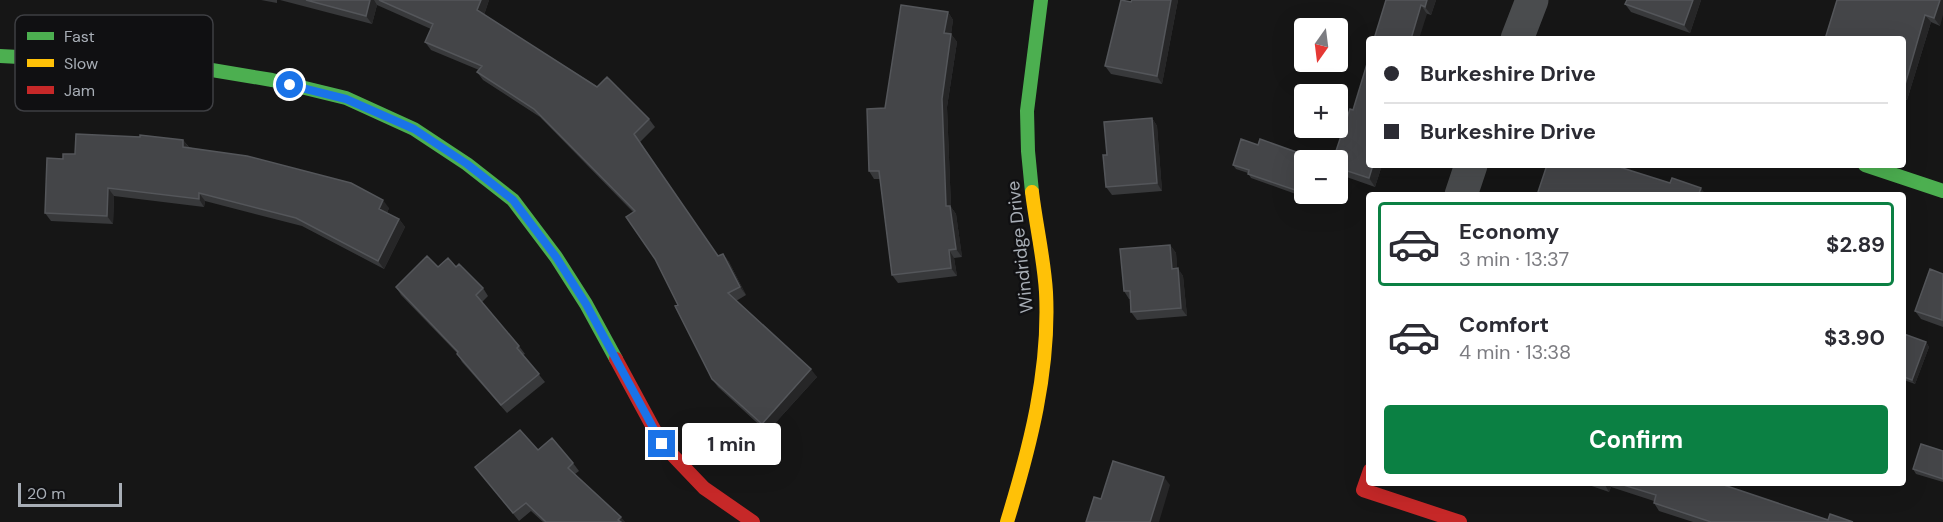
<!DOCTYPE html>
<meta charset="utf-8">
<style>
body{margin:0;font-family:"DM Sans",sans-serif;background:#f7f7f7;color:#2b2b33;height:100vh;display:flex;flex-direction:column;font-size:22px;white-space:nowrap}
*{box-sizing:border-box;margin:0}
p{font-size:20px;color:#7c7c81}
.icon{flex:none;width:33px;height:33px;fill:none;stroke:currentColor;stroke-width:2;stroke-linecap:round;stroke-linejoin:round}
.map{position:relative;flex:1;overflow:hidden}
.panel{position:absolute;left:1366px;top:192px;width:540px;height:294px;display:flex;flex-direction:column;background:#fff;border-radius:6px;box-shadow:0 6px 24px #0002}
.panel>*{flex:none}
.top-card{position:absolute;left:1366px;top:36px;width:540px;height:132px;border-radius:6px;box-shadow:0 6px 24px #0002;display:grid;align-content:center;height:132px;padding:0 18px;background:#fff}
.needle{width:39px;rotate:194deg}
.controls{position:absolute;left:1294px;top:18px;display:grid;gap:12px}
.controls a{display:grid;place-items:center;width:54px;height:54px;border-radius:6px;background:#fff;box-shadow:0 6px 24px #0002;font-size:30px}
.scale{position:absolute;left:18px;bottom:15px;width:104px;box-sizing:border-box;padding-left:6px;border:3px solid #a8aeb6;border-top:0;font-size:16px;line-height:21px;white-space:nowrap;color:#a8aeb6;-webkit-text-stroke:4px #101012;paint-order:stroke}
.end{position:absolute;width:27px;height:27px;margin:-14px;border:8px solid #1a73e8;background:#fff;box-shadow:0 0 0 3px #fff}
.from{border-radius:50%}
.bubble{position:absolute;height:42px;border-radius:6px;background:#fff;box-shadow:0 6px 24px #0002;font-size:20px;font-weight:700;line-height:42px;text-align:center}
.top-card b{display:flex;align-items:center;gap:21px;height:57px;font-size:22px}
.top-card b+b{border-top:2px solid #e1e1e2}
.top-card i{width:15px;height:15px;background:#2b2b33}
ul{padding:10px 0 0;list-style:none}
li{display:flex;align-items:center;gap:18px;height:84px;margin:0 12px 9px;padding:0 6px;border:3px solid transparent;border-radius:6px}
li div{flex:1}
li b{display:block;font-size:22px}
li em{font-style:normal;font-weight:700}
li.current{border-color:#0b8043}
li>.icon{width:54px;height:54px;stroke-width:1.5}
.primary-button{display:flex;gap:12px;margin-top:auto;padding:12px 18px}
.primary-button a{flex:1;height:69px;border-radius:6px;background:#0b8043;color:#fff;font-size:24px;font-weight:700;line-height:69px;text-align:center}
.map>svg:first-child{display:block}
</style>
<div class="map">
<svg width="1943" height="522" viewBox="0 0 1943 522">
<rect width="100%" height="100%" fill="#161616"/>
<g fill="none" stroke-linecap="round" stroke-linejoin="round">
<path stroke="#4a4c4e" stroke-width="33" d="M1517 39 1532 0
M1461 195 1471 165"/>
<path stroke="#4caf50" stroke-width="14" d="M0 56 188 66 272 80 346 98 414 129 467 164 513 200 556 257 586 304 616 359
M1865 165 1943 191
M1032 192 1028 151 1027 111 1041 0"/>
<path stroke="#ffc107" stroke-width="14" d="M1007 522C1030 447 1050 371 1046 292 1044 259 1036 225 1032 192"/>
<path stroke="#c62828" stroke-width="14" d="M616 359 662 444 704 488 753 522
M1370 470 1363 490 1460 522"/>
</g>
<path fill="#38393b" d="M261 0H277V3Z
M280 0H489L484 15 649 119 655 127 640 142 718 256 723 254 729 262 746 295 736 301 817 377 767 432 718 387 712 379 678 305 633 212 540 117 483 80 477 72 479 70 431 50 425 42 431 29 377 5 372 24Z
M1132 0H1178L1162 84 1111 74 1105 66Z
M1386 0H1436L1431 15Z
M1701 0 1690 33 1631 12 1625 4Z
M1943 0 1940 26 1931 22 1907 100 1904 99V39H1825Z
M948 12 953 20 951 34 957 42 947 107 951 207 956 214 962 257 954 258 957 276 898 283 892 275 880 179H874L869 171 885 108Z
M1353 110 1370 165H1382L1375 187 1338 174V160Z
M1152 118 1157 126 1162 191 1112 195 1106 187 1107 155Z
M183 140 189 147 389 208 387 213 399 219 405 227 384 269 302 226 205 201 204 207 114 196 113 224 51 221 45 213 63 159Z
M1258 145 1305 160V193L1304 197 1251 178 1248 173 1236 169 1233 165Z
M1170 245 1176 253 1177 268 1183 276 1187 316 1137 320 1131 312 1130 299H1129L1124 291Z
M438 267H456L483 288 488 296 482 302 519 346 525 354 523 355 545 382 507 413 462 362 457 353 401 295 396 287Z
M1943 274V327L1921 319 1915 311Z
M1904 334 1926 342 1929 347 1915 384 1904 380Z
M538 450 573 463 579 471 575 474 625 522H543L531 511 519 521 475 467Z
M1943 451V482L1916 474 1913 469Z
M1583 483H1718L1828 520 1853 522H1693L1659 511 1654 503V501L1611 487 1609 492Z"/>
<path fill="#262627" d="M370 0H374L377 5 372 24 366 16Z
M481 0H489L483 18 477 10Z
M1171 0H1178L1162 84 1157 76Z
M1427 0H1436L1431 15 1425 7Z
M1693 0H1701L1690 33 1684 25Z
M1940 0H1943V15L1940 26 1934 18Z
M1421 5 1427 14 1419 39H1411Z
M948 12 953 20 951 34 957 42 947 107 951 207 956 214 962 257 956 249 946 206 942 99 944 33Z
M1925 15 1931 22 1907 100 1904 95V88Z
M1152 118 1157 126 1162 191 1157 183Z
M183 140 189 148 183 147Z
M1373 165H1382L1375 187 1369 178Z
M1302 187 1305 191 1304 197 1301 192Z
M108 188 114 196 113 224 107 216Z
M1701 188 1706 195 1699 193Z
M199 193 205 201 204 207 199 199Z
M383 200 389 208 385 217 379 209Z
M399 219 405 227 384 269 378 261Z
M1170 245 1176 253 1178 277 1172 269Z
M949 250 954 258 957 276 951 268Z
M723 254 729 262 746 295 740 287Z
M1178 268 1183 276 1187 316 1181 308Z
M1926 342 1929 347 1915 384 1912 380Z
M811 369 817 377 767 432 762 424Z
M1164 477 1170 485 1159 522H1150Z
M1604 483H1608L1611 487 1609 492Z
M621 517 625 522H620L618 520Z"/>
<path fill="#444548" stroke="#54565a" stroke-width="1.5" d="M306 0H370L366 16Z
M379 0H481L477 10 597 87 607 77 649 119 634 134 718 256 723 254 740 287 728 293 811 369 762 424 712 379 675 306 678 305 655 259 626 217 635 211 534 109 477 72 482 66 425 42 433 24Z
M1121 0 1131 2 1132 0H1171L1157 76 1105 66Z
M1386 0H1427L1425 7 1421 5 1411 39H1374Z
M1627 0H1693L1684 25 1625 4Z
M1837 0H1940L1934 18 1925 15 1904 88V39H1825Z
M901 5 948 12 944 33 951 34 942 99 946 206H950L956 249 949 250 951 268 892 275 879 171H869L867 109 885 108Z
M1370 54V165H1373L1369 178 1338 168V160H1333L1350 109 1353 110Z
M1152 118 1157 183 1106 187 1103 155H1107L1104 122Z
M76 134 140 137V135L183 140V147L247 156 351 183 383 200 379 209 399 219 378 261 296 218 199 193V199L108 188 107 216 45 213 47 158 63 159V154H75Z
M1241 139 1258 145 1260 139 1313 158 1312 160H1305V188L1302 187 1301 192 1248 174 1249 170 1233 165Z
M1547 165H1613L1670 183 1672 178 1701 188 1699 193 1704 195H1537Z
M1170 245 1172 269 1178 268 1181 308 1131 312 1130 291H1124L1120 249Z
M427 256 438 267 448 258 456 267 459 264 483 288 476 295 519 346 517 348 539 374 501 405 457 354 458 352 396 287Z
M1930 269 1943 274 1942 320 1915 311Z
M1904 334 1926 342 1912 380 1904 377Z
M520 430 538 450 552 438 573 463 568 468 621 517 618 520 621 522H546L526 503 513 513 475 467Z
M1921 444 1943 451V479L1913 469Z
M1113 461 1164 477 1150 522H1086L1094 497 1101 499Z
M1617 483H1718L1828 520 1830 514 1853 522H1711L1654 503 1656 495Z"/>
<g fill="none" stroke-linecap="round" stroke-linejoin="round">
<path stroke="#1a73e8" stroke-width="8" d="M290 85 346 99 414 129 467 164 513 200 556 257 586 304 662 444"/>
</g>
<g text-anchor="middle" stroke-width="5" stroke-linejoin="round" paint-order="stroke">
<g font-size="18" fill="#a8aeb6" stroke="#101012">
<text transform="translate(1020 247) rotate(-96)" y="6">Windridge Drive</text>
</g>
</g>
<rect x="15" y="15" width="198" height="96" rx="9" fill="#101012" stroke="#3e3f43" stroke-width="1.5"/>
<rect x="27" y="32" width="27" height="8" fill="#4caf50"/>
<rect x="27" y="59" width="27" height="8" fill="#ffc107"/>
<rect x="27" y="86" width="27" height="8" fill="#c62828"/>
<g font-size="16" fill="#a8aeb6">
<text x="64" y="42">Fast</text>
<text x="64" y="69">Slow</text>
<text x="64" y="96">Jam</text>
</g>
</svg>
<div class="controls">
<a><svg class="needle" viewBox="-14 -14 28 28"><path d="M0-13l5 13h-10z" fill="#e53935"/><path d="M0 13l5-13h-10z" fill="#7c7c81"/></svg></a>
<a>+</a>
<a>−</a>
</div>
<div class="scale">20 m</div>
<i class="end from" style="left:290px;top:85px"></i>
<i class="end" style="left:662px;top:444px"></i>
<div class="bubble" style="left:682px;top:423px;width:99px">1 min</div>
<div class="top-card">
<b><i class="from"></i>Burkeshire Drive</b>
<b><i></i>Burkeshire Drive</b>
</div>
<section class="panel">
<ul>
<li class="current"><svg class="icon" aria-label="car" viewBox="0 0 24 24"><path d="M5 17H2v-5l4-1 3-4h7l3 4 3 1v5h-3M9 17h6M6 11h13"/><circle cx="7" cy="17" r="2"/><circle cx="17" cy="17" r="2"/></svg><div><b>Economy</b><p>3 min · 13:37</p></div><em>$2.89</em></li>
<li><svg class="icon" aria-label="car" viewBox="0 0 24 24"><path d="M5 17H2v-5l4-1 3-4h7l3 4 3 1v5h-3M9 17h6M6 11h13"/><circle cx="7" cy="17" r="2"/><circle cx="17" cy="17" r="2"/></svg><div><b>Comfort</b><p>4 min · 13:38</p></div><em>$3.90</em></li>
</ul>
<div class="primary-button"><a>Confirm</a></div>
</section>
</div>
